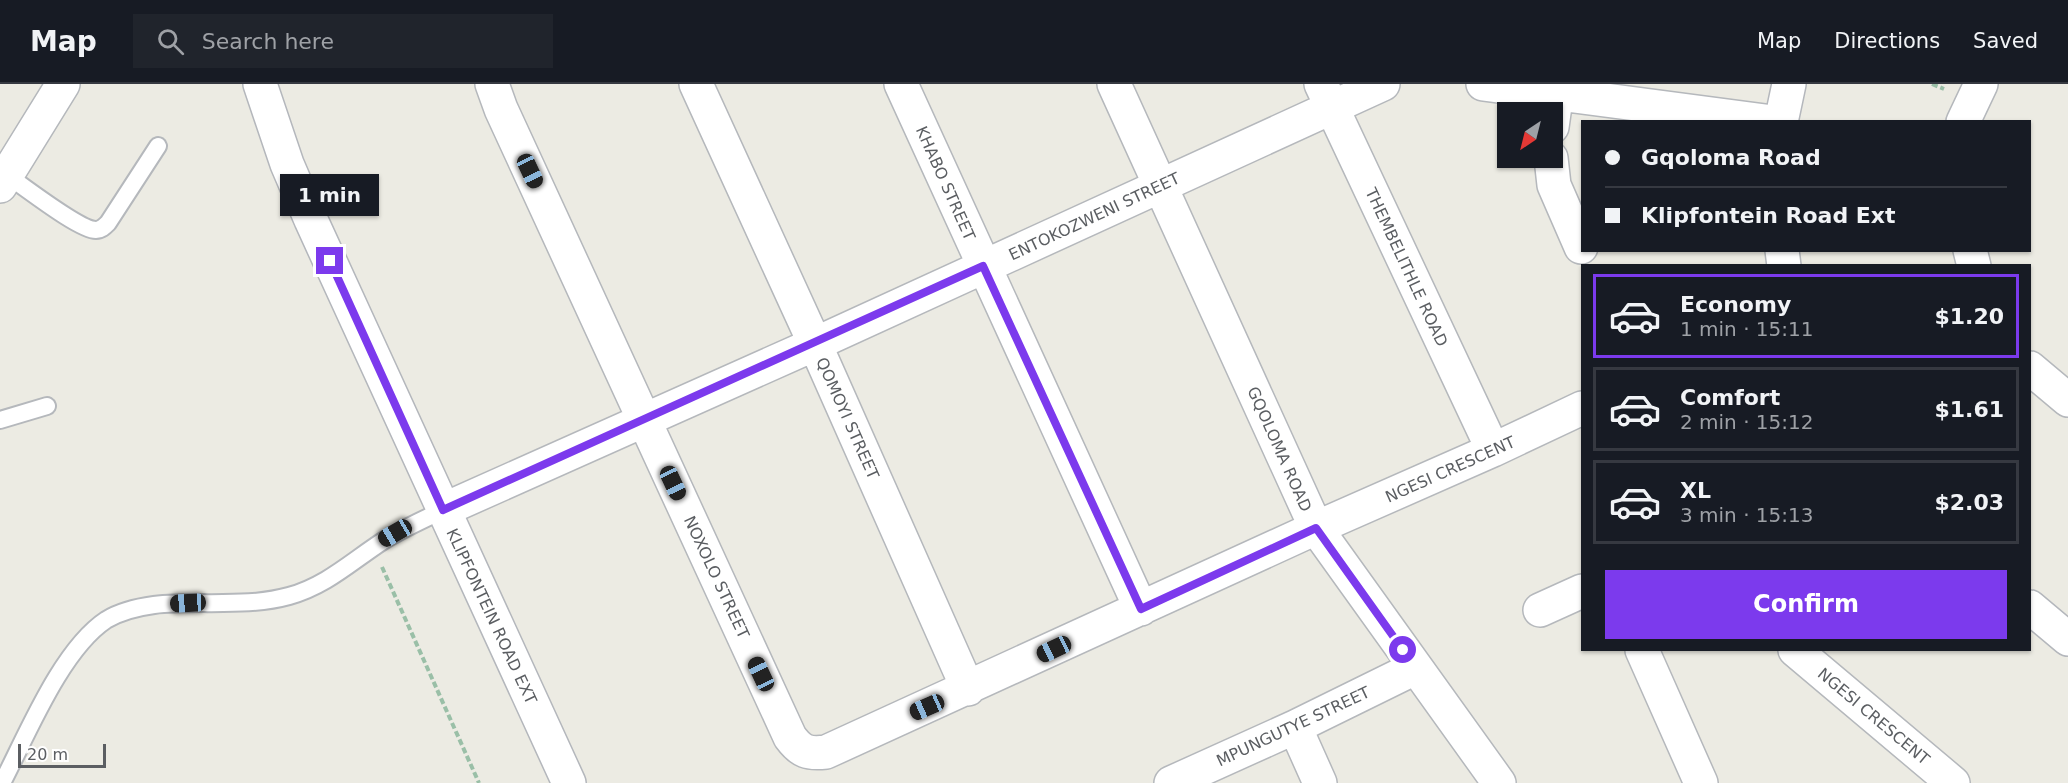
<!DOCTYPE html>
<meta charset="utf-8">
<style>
body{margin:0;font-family:"DejaVu Sans",sans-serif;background:#20242c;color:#f1f3f6;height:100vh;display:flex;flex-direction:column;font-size:22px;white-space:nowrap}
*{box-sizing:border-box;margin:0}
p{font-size:20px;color:#9ea1a6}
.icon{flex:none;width:33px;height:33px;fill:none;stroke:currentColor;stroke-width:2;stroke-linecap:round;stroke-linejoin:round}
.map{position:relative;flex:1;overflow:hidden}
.details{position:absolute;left:1581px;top:180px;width:450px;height:387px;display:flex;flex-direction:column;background:#171b24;border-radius:0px;box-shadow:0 2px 4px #0004}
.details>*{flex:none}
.top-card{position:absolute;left:1581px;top:36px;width:450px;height:132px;border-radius:0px;box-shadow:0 2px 4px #0004;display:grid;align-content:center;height:132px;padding:0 24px;background:#171b24}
.needle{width:39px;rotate:215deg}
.controls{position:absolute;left:1497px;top:18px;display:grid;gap:12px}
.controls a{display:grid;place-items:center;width:66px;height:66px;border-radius:0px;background:#171b24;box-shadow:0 2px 4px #0004;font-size:30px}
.scale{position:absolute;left:18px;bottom:15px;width:88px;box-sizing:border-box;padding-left:6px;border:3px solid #5b5e62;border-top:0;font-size:16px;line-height:21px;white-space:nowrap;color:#5b5e62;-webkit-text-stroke:4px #fff;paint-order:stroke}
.end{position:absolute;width:27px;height:27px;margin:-14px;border:8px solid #7c3aed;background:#fff;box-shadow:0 0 0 3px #fff}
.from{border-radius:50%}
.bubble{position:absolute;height:42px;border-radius:0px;background:#171b24;box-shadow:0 2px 4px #0004;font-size:20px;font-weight:700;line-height:42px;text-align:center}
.car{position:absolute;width:18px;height:36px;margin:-18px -9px;border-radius:8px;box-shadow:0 0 4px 2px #0007;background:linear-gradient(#222 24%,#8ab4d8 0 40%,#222 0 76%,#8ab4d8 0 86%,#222 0)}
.top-card b{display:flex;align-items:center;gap:21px;height:57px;font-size:22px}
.top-card b+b{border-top:2px solid #363941}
.top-card i{width:15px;height:15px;background:#f1f3f6}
ul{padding:10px 0 0;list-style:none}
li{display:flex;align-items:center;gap:18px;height:84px;margin:0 12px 9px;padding:0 12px;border:3px solid #363941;border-radius:0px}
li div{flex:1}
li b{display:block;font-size:22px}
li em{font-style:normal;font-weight:700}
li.current{border-color:#7c3aed}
li>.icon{width:54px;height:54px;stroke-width:1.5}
.action{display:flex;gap:12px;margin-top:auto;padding:12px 24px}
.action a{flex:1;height:69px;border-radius:0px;background:#7c3aed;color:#fff;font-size:24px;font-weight:700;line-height:69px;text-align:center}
header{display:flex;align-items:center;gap:36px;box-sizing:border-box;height:84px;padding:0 30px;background:#171b24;border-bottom:2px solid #363941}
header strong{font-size:28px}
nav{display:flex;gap:33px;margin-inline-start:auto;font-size:21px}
.search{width:420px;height:54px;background:#20242c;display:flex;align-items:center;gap:15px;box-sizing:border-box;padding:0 21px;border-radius:0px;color:#9ea1a6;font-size:22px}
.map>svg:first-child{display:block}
</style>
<header>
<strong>Map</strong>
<div class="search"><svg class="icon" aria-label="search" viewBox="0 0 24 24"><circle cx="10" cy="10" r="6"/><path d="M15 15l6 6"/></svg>Search here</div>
<nav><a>Map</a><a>Directions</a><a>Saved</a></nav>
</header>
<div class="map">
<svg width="2068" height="699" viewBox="0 0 2068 699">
<rect width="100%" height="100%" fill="#ecebe3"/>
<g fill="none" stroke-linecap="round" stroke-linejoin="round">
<defs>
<path id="lane" d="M8 92C25 103 79 146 96 146 101 146 104 143 108 139L158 62
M0 336 47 322
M2 699C27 651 61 566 106 536 119 528 139 523 154 521 198 516 246 524 289 512 326 502 352 477 383 457 402 445 423 436 443 426"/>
<path id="street" d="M492 0 501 25 790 653C801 668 808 670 826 668L1316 444 1493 366 1582 324
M696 0 815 260 968 605
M901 0 1141 525
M1114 0 1316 444 1499 699
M1321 0 1493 366
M1483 0 1773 38
M1963 38 1981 0
M1552 43 1558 0
M1551 74 1554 101 1581 163
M0 102 63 0
M1970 166 1974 182
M2030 284 2068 316
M443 426 815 260 1383 0
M1540 526 1582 507
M1642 566 1701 699
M1795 566 1953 699
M1295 643 1320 699
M1171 699 1295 643 1415 584"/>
<path id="secondary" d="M260 0 287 80 311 136 569 699
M1781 38 1789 0
M1782 166 1784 182
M2030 523 2068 555"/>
</defs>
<use href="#lane" stroke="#b5b8bc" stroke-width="20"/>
<use href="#street" stroke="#b5b8bc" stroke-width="36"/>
<use href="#secondary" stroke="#b4b7bc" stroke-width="36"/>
<path stroke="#9abfa7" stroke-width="4" stroke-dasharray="6 3" stroke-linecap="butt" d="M1932 0 1944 5
M382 483 479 699"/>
<use href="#lane" stroke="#fff" stroke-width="16"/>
<use href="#street" stroke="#fff" stroke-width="33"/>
<use href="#secondary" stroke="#fff" stroke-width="33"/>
</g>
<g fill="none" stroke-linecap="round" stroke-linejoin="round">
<path stroke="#7c3aed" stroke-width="8" d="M330 177 443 426 983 182 1141 525 1316 444 1403 566"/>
</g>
<g text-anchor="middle" stroke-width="6" stroke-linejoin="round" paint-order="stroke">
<g font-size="16" fill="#5b5e62" stroke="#fff">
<text transform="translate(946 99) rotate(66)" y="6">KHABO STREET</text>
<text transform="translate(1094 132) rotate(-25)" y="6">ENTOKOZWENI STREET</text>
<text transform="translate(1407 183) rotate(65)" y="6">THEMBELITHLE ROAD</text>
<text transform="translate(848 334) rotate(66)" y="6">QOMOYI STREET</text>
<text transform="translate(1280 365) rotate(66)" y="6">GQOLOMA ROAD</text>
<text transform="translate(1450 385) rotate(-24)" y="6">NGESI CRESCENT</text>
<text transform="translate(717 493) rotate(65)" y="6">NOXOLO STREET</text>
<text transform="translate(492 532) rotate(65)" y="6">KLIPFONTEIN ROAD EXT</text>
<text transform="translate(1874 632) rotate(40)" y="6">NGESI CRESCENT</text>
<text transform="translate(1293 642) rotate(-25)" y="6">MPUNGUTYE STREET</text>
</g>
</g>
</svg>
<div class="controls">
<a><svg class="needle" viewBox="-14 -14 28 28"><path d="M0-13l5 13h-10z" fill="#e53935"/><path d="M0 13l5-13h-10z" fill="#9ea1a6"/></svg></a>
</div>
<div class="scale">20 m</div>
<i class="end from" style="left:1403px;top:566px"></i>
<i class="end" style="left:330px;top:177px"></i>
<div class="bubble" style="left:280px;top:90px;width:99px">1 min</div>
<i class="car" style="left:530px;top:87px;rotate:155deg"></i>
<i class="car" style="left:673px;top:399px;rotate:155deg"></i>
<i class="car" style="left:395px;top:449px;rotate:240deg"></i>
<i class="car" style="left:188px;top:519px;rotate:267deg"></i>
<i class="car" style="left:1054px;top:565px;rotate:245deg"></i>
<i class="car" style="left:761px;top:590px;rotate:335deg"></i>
<i class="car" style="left:927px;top:623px;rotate:246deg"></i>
<div class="top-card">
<b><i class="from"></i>Gqoloma Road</b>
<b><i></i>Klipfontein Road Ext</b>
</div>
<section class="details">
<ul>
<li class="current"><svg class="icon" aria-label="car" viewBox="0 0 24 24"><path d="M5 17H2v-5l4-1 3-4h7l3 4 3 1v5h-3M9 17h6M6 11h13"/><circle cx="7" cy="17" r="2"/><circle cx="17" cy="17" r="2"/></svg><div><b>Economy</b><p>1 min · 15:11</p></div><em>$1.20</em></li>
<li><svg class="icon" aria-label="car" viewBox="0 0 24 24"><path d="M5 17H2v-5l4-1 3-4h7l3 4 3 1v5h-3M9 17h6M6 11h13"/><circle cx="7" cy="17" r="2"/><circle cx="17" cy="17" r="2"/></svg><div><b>Comfort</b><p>2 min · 15:12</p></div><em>$1.61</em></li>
<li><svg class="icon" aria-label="car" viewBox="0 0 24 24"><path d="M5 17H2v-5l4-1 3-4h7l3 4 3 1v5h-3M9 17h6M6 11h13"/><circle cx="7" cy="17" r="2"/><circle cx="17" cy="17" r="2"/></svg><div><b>XL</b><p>3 min · 15:13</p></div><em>$2.03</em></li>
</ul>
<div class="action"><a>Confirm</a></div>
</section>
</div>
